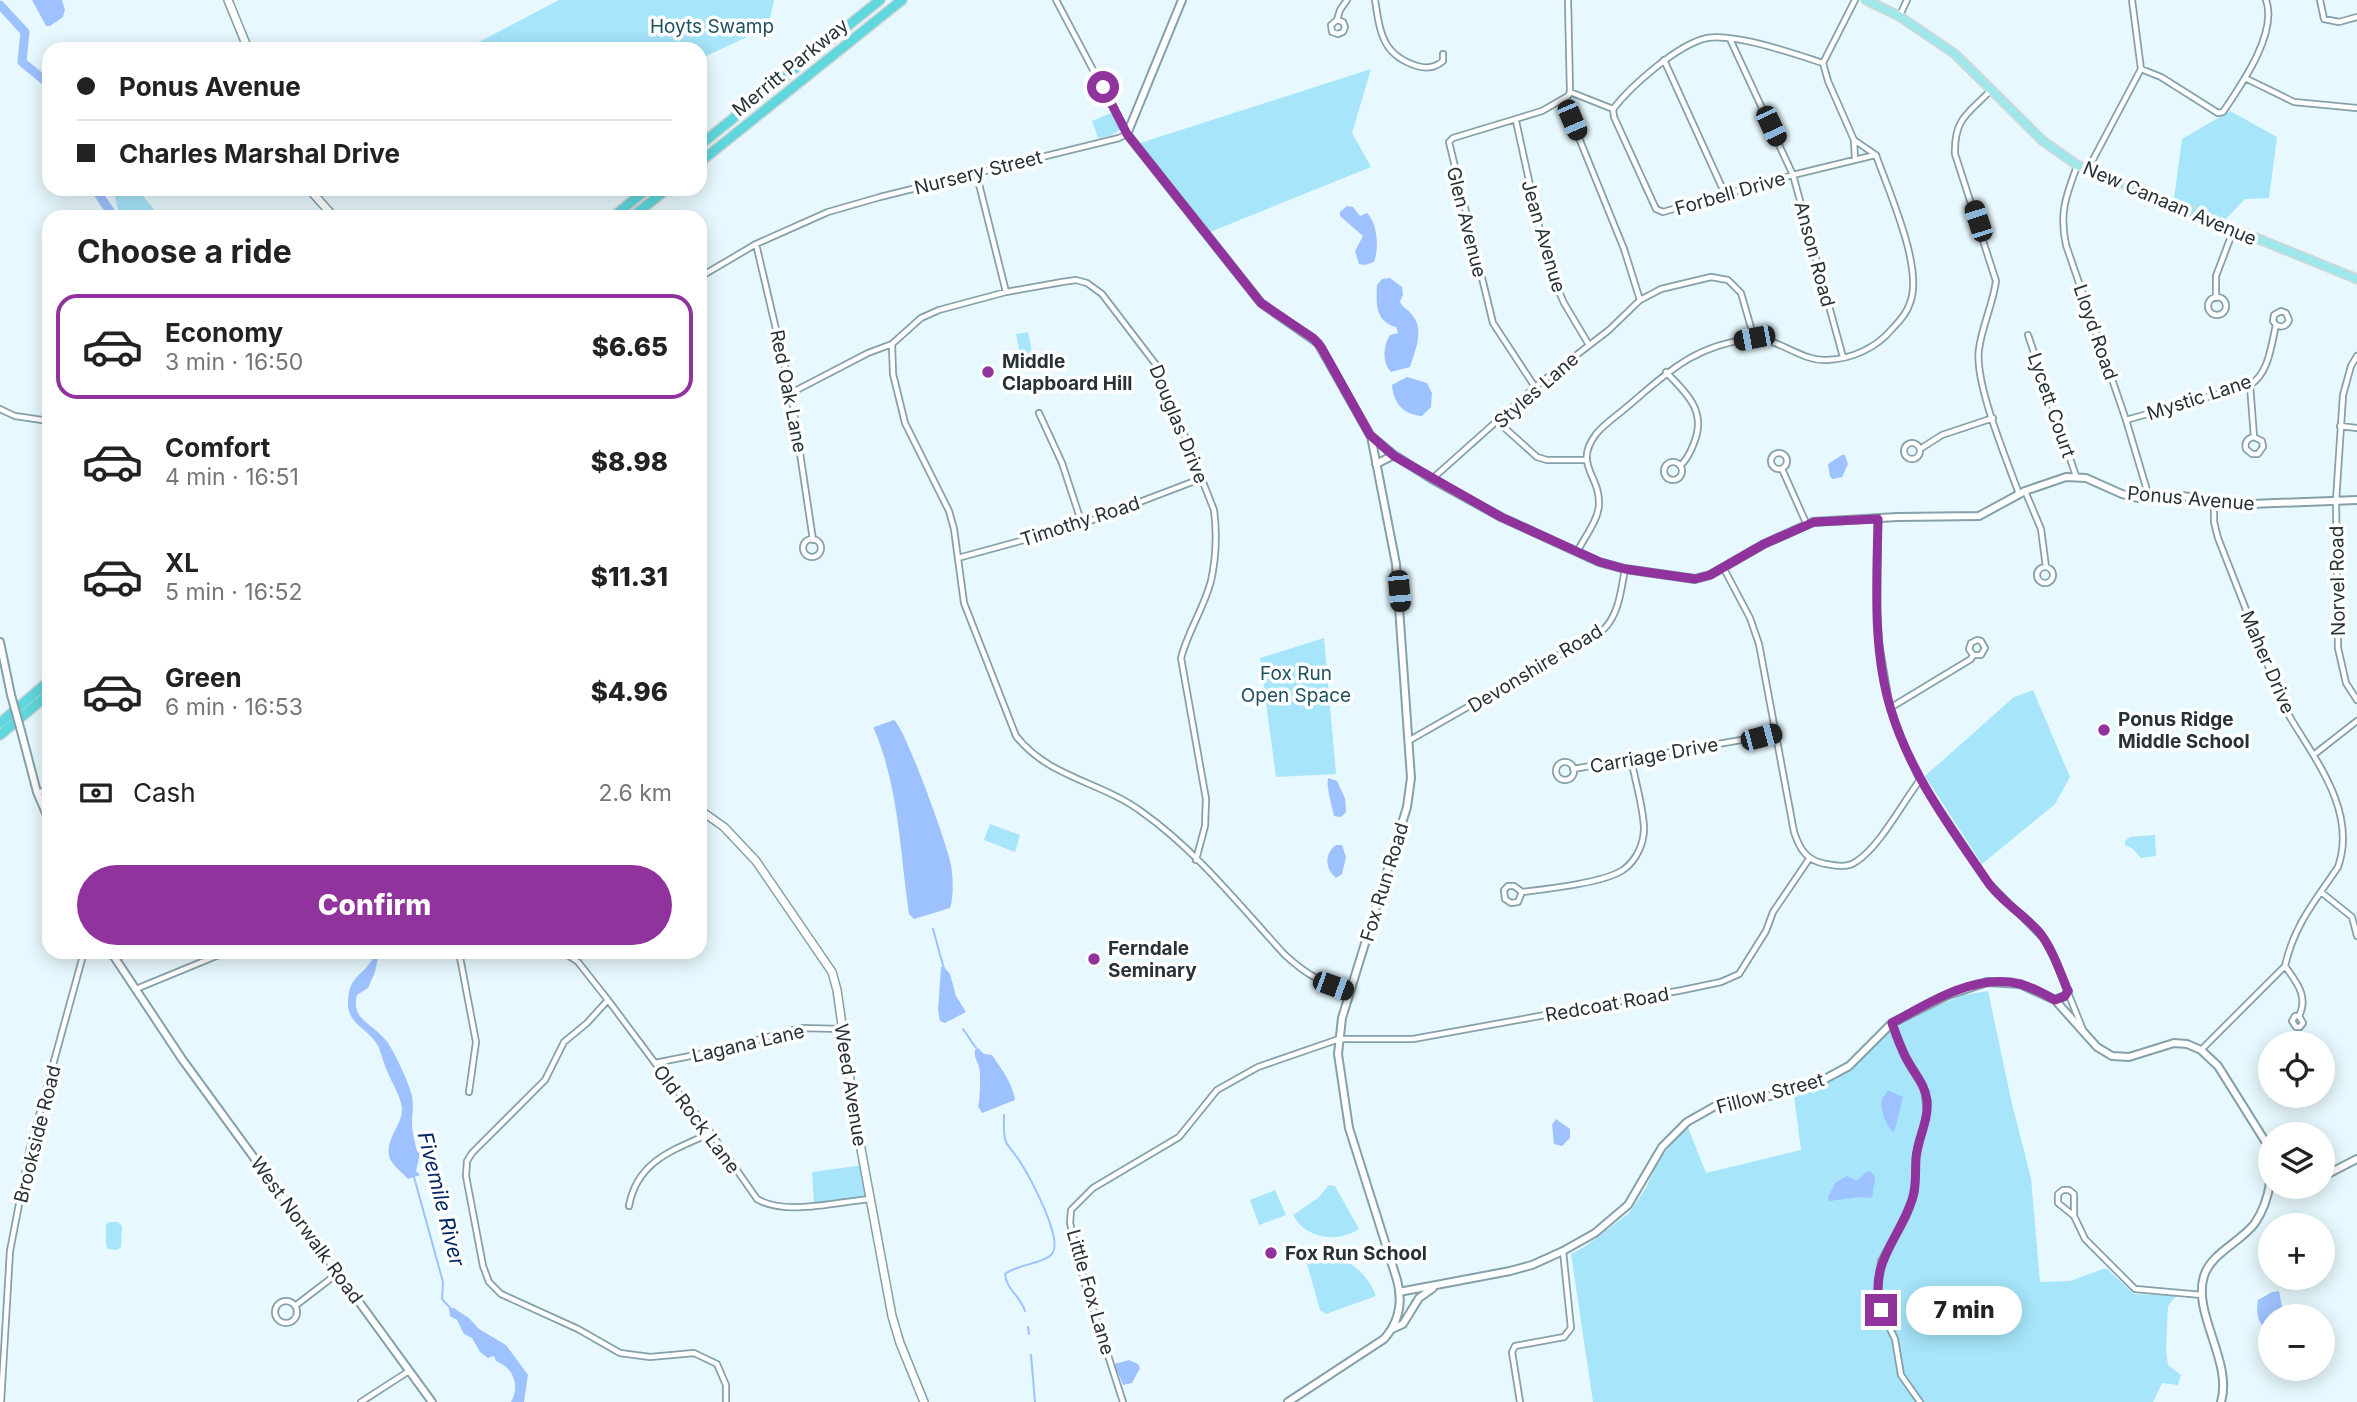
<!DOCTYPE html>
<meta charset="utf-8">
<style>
body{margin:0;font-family:Inter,sans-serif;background:#f6f6f6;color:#222;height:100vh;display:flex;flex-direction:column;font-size:26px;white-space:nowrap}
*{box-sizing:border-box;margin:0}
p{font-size:23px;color:#767676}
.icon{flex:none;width:38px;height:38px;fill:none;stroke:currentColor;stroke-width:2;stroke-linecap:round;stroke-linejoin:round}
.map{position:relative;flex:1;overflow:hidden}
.side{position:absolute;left:42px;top:210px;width:665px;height:749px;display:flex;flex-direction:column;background:#fff;border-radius:21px;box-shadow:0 4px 18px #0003}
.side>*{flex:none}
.top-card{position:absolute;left:42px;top:42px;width:665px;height:154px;border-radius:21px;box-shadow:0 4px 18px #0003;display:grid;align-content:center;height:154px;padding:0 35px;background:#fff}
.fabs{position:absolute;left:2258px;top:1031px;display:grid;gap:14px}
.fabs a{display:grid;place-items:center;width:77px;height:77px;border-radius:50%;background:#fff;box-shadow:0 4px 18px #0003;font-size:35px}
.end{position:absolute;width:32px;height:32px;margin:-16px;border:9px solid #90339d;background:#fff;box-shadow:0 0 0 4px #fff}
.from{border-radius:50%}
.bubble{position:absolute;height:49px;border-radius:24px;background:#fff;box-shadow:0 4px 18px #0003;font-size:23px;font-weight:800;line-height:49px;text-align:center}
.car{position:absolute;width:21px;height:42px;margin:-21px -10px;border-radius:9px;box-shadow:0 0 5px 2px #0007;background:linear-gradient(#222 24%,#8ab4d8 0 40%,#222 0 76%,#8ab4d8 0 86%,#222 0)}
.top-card b{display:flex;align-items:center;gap:24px;height:66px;font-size:26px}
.top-card b+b{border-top:2px solid #e0e0e0}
.top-card i{width:18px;height:18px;background:#222}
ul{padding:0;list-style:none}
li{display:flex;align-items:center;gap:21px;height:105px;margin:0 14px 10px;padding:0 21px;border:4px solid transparent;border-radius:21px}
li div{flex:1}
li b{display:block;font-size:26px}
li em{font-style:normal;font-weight:800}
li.current{border-color:#90339d}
li>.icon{width:63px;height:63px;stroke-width:1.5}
h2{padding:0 35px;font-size:32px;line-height:84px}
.pay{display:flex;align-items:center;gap:18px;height:77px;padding:0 35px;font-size:26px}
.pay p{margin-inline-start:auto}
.primary-button{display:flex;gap:14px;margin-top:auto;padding:14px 35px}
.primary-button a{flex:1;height:80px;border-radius:42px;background:#90339d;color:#fff;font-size:28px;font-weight:800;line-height:80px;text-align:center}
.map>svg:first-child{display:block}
</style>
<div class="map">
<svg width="2357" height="1402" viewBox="0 0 2357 1402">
<rect width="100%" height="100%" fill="#e7f9fe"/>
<path fill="#a6e5fa" d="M559 0H774L768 27 700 59V49H476L475 44Z
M1371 69 1352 133 1371 167 1210 232 1167 176 1134 145Z
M2230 111 2277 137 2269 198 2245 199 2223 222 2174 199 2182 139Z
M1113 112 1122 129 1109 136 1098 138 1092 121Z
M113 189H141L144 197 160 217H120Z
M1028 332 1033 357 1021 359 1016 334Z
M1324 638 1336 774 1276 777 1260 658Z
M2033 690 2070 777 2055 804 1982 864 1925 776 2014 697Z
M990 824 1020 835 1015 852 984 840Z
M2155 835 2156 856 2141 858 2132 848 2125 845V841L2130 837Z
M1988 991 2012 1104 2031 1178 2040 1282 2070 1281 2106 1268 2134 1294 2176 1296 2168 1306 2166 1349 2168 1365 2181 1375 2178 1385 2162 1383 2153 1402H1593L1571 1254 1586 1246 1629 1213 1646 1188 1658 1161 1687 1125 1706 1173 1801 1150 1794 1096 1847 1072 1887 1031 1898 1023 1963 995Z
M864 1165 869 1196 814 1203 812 1172Z
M1329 1185 1335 1186 1359 1229C1338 1243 1305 1239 1293 1215L1318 1198Z
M1275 1190 1286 1215 1259 1225 1250 1200Z
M109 1222H118L122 1226 121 1247 117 1250 108 1249 106 1245V1224Z
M1322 1256C1347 1256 1367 1272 1376 1296L1326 1314 1320 1310 1306 1260Z"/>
<path fill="#9ec2ff" d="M32 0H62L65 10 63 17 50 26H46Z
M1347 206 1353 207 1360 216 1367 213C1378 224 1379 249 1374 262L1365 265 1359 264 1355 251 1363 236 1340 216V212Z
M1390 278 1402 287 1403 294 1400 302C1404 309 1408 309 1412 315 1425 329 1415 351 1410 367L1391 372C1382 362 1383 346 1390 335L1398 333 1396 327C1375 321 1376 303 1377 285L1382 279Z
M1407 377 1427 383 1432 393 1431 407 1422 416C1404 415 1393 403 1392 385Z
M1842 455H1845L1848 464 1842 477 1833 479 1830 477 1828 464Z
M894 720C905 728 948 846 951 865 953 878 954 896 950 908L914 919 909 914C900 853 899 787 874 729V727Z
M1328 778 1337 781 1345 798 1346 812 1341 817 1334 816C1332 806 1326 788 1328 778Z
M1336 845H1342L1346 857 1342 874 1336 878C1325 869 1324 854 1336 845Z
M374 957 378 958 375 972 368 988 357 995C350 1022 377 1024 390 1046 397 1058 409 1083 412 1096 414 1106 412 1114 412 1124 412 1132 415 1142 417 1151L420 1154 416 1171 420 1175 408 1179C402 1172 394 1167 390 1159 383 1140 403 1126 402 1108 400 1095 393 1085 388 1073 384 1065 382 1056 379 1048 372 1031 349 1025 348 1006 348 974 361 979 374 957Z
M941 967H944L950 974 956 996 966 1012 945 1023 940 1021 938 1011Z
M978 1048 984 1054 992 1055C1002 1070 1012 1082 1015 1100L982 1113 978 1106C980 1102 981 1071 979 1067 977 1060 974 1058 975 1050Z
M1888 1090 1903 1097 1895 1130 1893 1132C1887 1127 1879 1108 1882 1099 1883 1096 1886 1094 1888 1090Z
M1556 1119 1570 1129V1138L1562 1146 1554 1144 1552 1125Z
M1870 1171 1875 1177 1872 1198 1861 1197 1829 1201 1828 1197 1836 1182 1847 1176 1857 1181 1865 1173Z
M2279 1291 2284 1316H2270V1327L2265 1328C2257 1322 2256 1309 2258 1300L2272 1292Z
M449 1308H454L470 1319 479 1329 506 1345 528 1375 524 1402H511C521 1384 512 1367 496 1361L494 1356 488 1358 480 1352 472 1338 464 1334 457 1320 450 1316Z
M1129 1360 1138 1364 1140 1368 1132 1383 1123 1385 1114 1364Z"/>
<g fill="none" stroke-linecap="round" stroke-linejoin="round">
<path stroke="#9ec2ff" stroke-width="2" d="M933 929 944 969
M963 1029 976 1048
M1004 1115C1004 1123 1003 1134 1006 1142 1009 1148 1015 1154 1019 1160 1028 1174 1066 1242 1051 1255 1042 1264 1018 1264 1005 1274 1006 1289 1021 1297 1025 1311
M414 1177 443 1282 442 1299 451 1309
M1028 1327 1029 1334
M1031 1355 1035 1402"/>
<path stroke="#9ec2ff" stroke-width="9" d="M0 5 25 32 22 62 49 84
M95 189 114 217"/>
<defs>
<path id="minor" d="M1375 0C1380 32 1382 55 1417 66 1427 69 1435 68 1443 61V54
M2320 0 2324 19 2339 22 2357 17
M1900 15 1907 0
M1337 20 1343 22 1345 27 1343 32 1338 34 1332 32 1331 25 1337 20 1340 10 1347 0
M1730 39 1793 175 1843 357
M1664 60 1725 194
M1823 63 1855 0
M2141 69 2161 77 2218 113 2223 112C2241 85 2278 33 2266 0
M2245 78 2294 102 2357 108
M1991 90C1968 114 1954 118 1955 154L1996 281C1993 304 1982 326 1979 349 1974 383 2007 460 2019 494
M1570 92 1613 109
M1564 101 1624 249 1640 300
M1613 109C1631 86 1678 44 1707 38 1735 33 1795 54 1823 63L1828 81 1854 140 1876 155
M1613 109 1614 117 1656 209 1663 212 1793 175 1875 155
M1516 121 1540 231 1557 287 1564 303 1589 345
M1854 141 1855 159
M2077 166C2066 196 2059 213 2066 245L2126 420 2149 497
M2088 169 2141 69 2132 0
M976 172 1006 292
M756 244 791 393 813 540
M700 277 756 244 828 212 880 197 1119 138 1127 134 1056 0
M2208 306a9 9 0 1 1 18 0a9 9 0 1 1-18 0Z
M2216 298V276L2233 231
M2028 335 2076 476
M892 344 893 374 905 423 949 511 954 529 964 603 1016 736C1049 778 1100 781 1142 812 1197 851 1240 906 1285 955 1308 976 1321 982 1350 992
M2357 356 2351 366 2343 395 2336 501 2338 648 2346 683 2357 700
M1666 372C1687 394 1707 411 1694 443 1691 451 1687 460 1680 466
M2250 385 2254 437 2262 441 2263 447 2258 454H2252L2246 449C2244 442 2248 438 2254 437
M1535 387 1493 323 1449 142 1453 138 1542 111 1568 96 1570 92 1568 0
M791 393 868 353 892 344 921 318 939 310 1006 292 1062 282 1076 280 1087 283 1102 294 1157 366 1214 510C1217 533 1216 558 1211 581 1204 608 1188 631 1181 658L1206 799 1205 826 1196 860
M0 409 15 416 49 421
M1039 413 1062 463 1082 524
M2126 420 2250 385C2269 373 2271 346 2276 325L2273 321 2274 315 2281 311 2286 313 2289 320C2287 326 2282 328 2276 325
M1498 422 1537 457 1547 460H1586
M2340 426 2357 428
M1904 451a8 8 0 1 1 16 0a8 8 0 1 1-16 0Z
M1920 449 1942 435 1993 418
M1771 461a8 8 0 1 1 16 0a8 8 0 1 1-16 0Z
M1664 471a9 9 0 1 1 18 0a9 9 0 1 1-18 0Z
M1782 469 1807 525
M1432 479 1535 387 1609 330 1640 300 1661 289 1711 277 1728 280 1741 293 1754 338
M2025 491 2041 529 2046 567
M2214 499V522L2218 538 2279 694C2283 702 2286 711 2291 719 2317 762 2357 813 2338 867 2315 901 2294 925 2285 966
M1878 519 1877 611 1879 643 1890 708 1905 748 1920 780 1988 882 2044 939 2055 960 2083 1030
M803 548a9 9 0 1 1 18 0a9 9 0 1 1-18 0Z
M1577 552C1584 538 1599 519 1599 504 1600 475 1573 465 1596 434 1604 424 1618 415 1628 406 1668 372 1695 345 1751 339 1777 336 1801 362 1827 360 1852 359 1876 348 1892 329 1899 322 1907 313 1910 303 1924 268 1888 190 1876 155
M958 558 1082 524 1200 479
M1723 567 1750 618 1759 644 1794 832C1800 850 1807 861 1826 864 1837 866 1848 868 1857 861 1880 846 1903 802 1920 780
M2037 575a8 8 0 1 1 16 0a8 8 0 1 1-16 0Z
M1890 708 1971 659 1973 655H1981L1985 648 1981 641 1977 640 1971 643 1969 649 1973 655
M1410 740 1604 629C1619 614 1621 590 1625 569
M2316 753 2357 721
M1556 771a9 9 0 1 1 18 0a9 9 0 1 1-18 0Z
M1573 769 1776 734
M37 792 49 791
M1522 892 1518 902 1511 903 1505 899 1504 890 1508 886H1514L1522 892C1547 889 1603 883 1623 870 1636 861 1644 844 1644 828 1643 805 1635 781 1631 758
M2321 892 2352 917 2357 936
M459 952 476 1042 469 1092
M563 952 578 962 608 1000 655 1063 711 1133 757 1199C785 1216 837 1202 870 1199
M2285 966C2296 982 2309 996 2299 1016H2295L2292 1021 2296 1027H2300L2303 1023 2299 1016
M136 989 226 952
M608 1000 587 1023 564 1042 545 1080 472 1153 467 1161 466 1176 483 1266 489 1282 501 1294 578 1329 620 1353 650 1357 694 1353 717 1364 726 1385V1402
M1892 1023 1904 1053 1924 1088 1927 1112 1916 1155 1915 1191 1906 1217 1881 1261 1878 1296 1881 1310 1895 1339 1901 1375 1920 1402
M2201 1050 2285 966
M655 1063 725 1049 800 1028 842 1029
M629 1206C637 1161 673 1150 711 1133
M2074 1216 2058 1203V1194L2063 1190H2069L2074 1194V1216L2085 1239 2135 1289 2202 1295
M275 1312a11 11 0 1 1 22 0a11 11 0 1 1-22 0Z
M295 1306 338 1273
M1 1402 10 1251 29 1152 84 952
M361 1402 409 1371
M1123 1402 1085 1284 1070 1223 1071 1210 1093 1188 1179 1137 1217 1090 1258 1067 1339 1039H1413L1683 990 1721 982 1739 974 1766 931 1773 912 1809 859
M1520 1402 1512 1352 1515 1346 1564 1337 1571 1328 1563 1251"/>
<path id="tertiary" d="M1182 0 1127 134 1261 303 1318 343 1370 435 1394 455 1432 479 1501 517 1599 562 1625 569 1695 579 1710 575 1764 544 1813 522 1897 517 1979 516 2025 491 2066 477 2086 478 2122 494 2138 498 2181 496 2251 504 2357 500
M1376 464 1394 455
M0 642 11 695
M21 731 37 792 49 820
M111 952 182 1059 432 1402
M2055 1000 2065 996 2068 991
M2322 1177 2357 1159
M1399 1292 1510 1271 1532 1265 1563 1251 1595 1233 1628 1205 1662 1147 1687 1122 1717 1105 1732 1100 1770 1096 1823 1080 1849 1066 1892 1023 1948 995 1987 982 2020 984 2055 1000 2097 1047 2112 1056 2129 1057 2174 1043 2187 1044 2201 1050 2218 1066 2270 1149
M1392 1329 1403 1324 1419 1298 1433 1288
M1288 1402 1384 1339C1399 1322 1403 1302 1397 1280L1349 1128 1338 1054 1342 1018 1407 807 1411 778 1396 564 1371 436
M2221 1402C2233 1362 2192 1313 2204 1276 2211 1253 2241 1242 2255 1223 2263 1211 2268 1196 2270 1183"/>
<path id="secondary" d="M228 0 248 49
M309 189 334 217
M700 810 724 827 756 861 832 972 837 990 856 1122 892 1316 900 1343 924 1402"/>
<path id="primary" d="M1866 0 1899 16 1955 54 2043 141 2077 165 2357 279"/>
<path id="motorway" d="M700 145 880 0
M700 162 902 0
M613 217 647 189
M632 217 667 189
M0 723 49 681
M0 735 49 694"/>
</defs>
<use href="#minor" stroke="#85a0a9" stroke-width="8"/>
<use href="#tertiary" stroke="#85a0a9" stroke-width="10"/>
<use href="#secondary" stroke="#85a0a9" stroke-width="10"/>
<use href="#primary" stroke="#d4d6d7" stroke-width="11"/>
<use href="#motorway" stroke="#d4d6d7" stroke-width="12"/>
<use href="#minor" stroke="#fff" stroke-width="4.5"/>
<use href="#tertiary" stroke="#fff" stroke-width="6"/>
<use href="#secondary" stroke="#fff" stroke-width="7"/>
<use href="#primary" stroke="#9fe7ea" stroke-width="8"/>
<use href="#motorway" stroke="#5fd7dc" stroke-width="9"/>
<defs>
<path id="tertiary-bridge" d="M11 695 21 731"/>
</defs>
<use href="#tertiary-bridge" stroke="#85a0a9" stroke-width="10" stroke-linecap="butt"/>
<use href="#tertiary-bridge" stroke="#fff" stroke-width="6"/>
</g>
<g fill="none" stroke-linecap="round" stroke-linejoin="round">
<path stroke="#90339d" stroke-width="9" d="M1103 87 1127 134 1261 303 1313 338 1321 347 1370 435 1394 456 1501 517 1600 562 1625 569 1695 579 1710 575 1764 544 1814 522 1878 519C1877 581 1872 649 1891 710 1910 773 1950 827 1987 881 2001 902 2024 914 2040 933 2053 950 2060 972 2068 991L2065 996 2055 1000C2041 992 2026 984 2010 982 1968 977 1927 1004 1892 1023 1896 1035 1900 1046 1906 1058 1913 1072 1925 1084 1927 1100 1929 1121 1918 1137 1916 1158 1915 1172 1917 1186 1912 1200 1899 1240 1868 1263 1881 1310"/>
</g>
<g fill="#90339d" stroke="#fff" stroke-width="2.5">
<circle cx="988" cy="372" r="7"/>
<circle cx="2104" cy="730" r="7"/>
<circle cx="1094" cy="959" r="7"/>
<circle cx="1271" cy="1253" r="7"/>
</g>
<g text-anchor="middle" stroke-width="7" stroke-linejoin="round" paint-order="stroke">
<g font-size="19" fill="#1d5160" stroke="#fff">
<text x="712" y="33">Hoyts Swamp</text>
<text x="1296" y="680">Fox Run<tspan x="1296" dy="22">Open Space</tspan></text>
</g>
<g font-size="19" fill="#273236" stroke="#fff">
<text transform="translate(790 67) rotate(-39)" y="7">Merritt Parkway</text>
<text transform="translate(978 172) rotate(-14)" y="7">Nursery Street</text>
<text transform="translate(1730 193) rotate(-16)" y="7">Forbell Drive</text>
<text transform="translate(2170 203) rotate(23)" y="7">New Canaan Avenue</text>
<text transform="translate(1467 222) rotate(76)" y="7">Glen Avenue</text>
<text transform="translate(1544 236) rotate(74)" y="7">Jean Avenue</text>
<text transform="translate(1815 254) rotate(75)" y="7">Anson Road</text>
<text transform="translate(2096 332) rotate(71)" y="7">Lloyd Road</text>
<text transform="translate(1536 390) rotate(-41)" y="7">Styles Lane</text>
<text transform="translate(789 391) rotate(79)" y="7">Red Oak Lane</text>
<text transform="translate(2199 397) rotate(-18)" y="7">Mystic Lane</text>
<text transform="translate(2052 405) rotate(71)" y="7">Lycett Court</text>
<text transform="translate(1179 424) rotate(68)" y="7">Douglas Drive</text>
<text transform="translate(2191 498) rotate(5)" y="7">Ponus Avenue</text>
<text transform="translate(1080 521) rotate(-18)" y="7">Timothy Road</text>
<text transform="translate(2337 581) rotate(-91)" y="7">Norvel Road</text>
<text transform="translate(2268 662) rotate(67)" y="7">Maher Drive</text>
<text transform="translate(1535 668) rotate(-31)" y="7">Devonshire Road</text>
<text transform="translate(1654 755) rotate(-10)" y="7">Carriage Drive</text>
<text transform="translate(1384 882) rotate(-73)" y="7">Fox Run Road</text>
<text transform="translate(1607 1004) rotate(-10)" y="7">Redcoat Road</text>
<text transform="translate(748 1043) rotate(-13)" y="7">Lagana Lane</text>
<text transform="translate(851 1085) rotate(81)" y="7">Weed Avenue</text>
<text transform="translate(1770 1093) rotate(-15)" y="7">Fillow Street</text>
<text transform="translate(697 1119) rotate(53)" y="7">Old Rock Lane</text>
<text transform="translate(37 1134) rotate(-76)" y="7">Brookside Road</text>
<text transform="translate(307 1230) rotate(54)" y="7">West Norwalk Road</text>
<text transform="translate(1091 1292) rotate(74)" y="7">Little Fox Lane</text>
</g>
<g font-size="19" font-weight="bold" fill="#273236" stroke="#fff" text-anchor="start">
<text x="1002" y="368">Middle<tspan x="1002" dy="22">Clapboard Hill</tspan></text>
<text x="2118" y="726">Ponus Ridge<tspan x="2118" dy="22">Middle School</tspan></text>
<text x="1108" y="955">Ferndale<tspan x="1108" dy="22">Seminary</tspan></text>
<text x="1285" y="1260">Fox Run School</text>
</g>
<g font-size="21" font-style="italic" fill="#022565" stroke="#fff">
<text transform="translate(441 1199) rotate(76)" y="7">Fivemile River</text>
</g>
</g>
</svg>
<div class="fabs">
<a><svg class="icon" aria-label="locate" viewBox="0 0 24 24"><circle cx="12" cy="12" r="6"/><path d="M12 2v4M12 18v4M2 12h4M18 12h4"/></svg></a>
<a><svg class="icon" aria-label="layers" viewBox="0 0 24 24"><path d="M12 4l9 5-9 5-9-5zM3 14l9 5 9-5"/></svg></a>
<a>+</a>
<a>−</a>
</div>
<i class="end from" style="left:1103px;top:87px"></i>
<i class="end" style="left:1881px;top:1310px"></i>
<div class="bubble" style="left:1906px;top:1286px;width:116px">7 min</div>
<i class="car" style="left:1572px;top:120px;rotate:157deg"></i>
<i class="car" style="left:1771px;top:126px;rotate:155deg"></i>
<i class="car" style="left:1978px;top:221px;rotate:342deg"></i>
<i class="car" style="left:1754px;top:338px;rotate:259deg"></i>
<i class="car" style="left:1399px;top:591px;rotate:175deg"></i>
<i class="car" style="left:1761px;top:737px;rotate:75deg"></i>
<i class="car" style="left:1333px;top:986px;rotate:110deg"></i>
<div class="top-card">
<b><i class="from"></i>Ponus Avenue</b>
<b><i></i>Charles Marshal Drive</b>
</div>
<section class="side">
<h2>Choose a ride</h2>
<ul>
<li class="current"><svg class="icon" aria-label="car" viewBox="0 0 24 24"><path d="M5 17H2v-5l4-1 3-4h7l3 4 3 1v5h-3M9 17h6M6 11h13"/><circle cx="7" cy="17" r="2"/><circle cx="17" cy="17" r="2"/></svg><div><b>Economy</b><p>3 min · 16:50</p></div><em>$6.65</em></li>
<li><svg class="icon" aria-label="car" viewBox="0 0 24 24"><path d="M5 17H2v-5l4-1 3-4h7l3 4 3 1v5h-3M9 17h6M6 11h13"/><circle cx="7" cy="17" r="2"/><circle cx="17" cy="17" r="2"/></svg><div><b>Comfort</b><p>4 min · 16:51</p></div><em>$8.98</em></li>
<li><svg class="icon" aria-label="car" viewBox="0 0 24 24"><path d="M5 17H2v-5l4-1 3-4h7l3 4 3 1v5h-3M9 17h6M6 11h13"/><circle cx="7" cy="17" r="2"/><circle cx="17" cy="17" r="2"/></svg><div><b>XL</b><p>5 min · 16:52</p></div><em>$11.31</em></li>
<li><svg class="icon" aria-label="car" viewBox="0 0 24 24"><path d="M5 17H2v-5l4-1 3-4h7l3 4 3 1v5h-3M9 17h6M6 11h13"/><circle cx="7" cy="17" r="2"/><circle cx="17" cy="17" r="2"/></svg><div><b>Green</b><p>6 min · 16:53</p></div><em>$4.96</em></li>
</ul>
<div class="pay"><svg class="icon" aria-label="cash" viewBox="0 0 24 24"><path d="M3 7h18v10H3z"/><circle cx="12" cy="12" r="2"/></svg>Cash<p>2.6 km</p></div>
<div class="primary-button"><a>Confirm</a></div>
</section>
</div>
